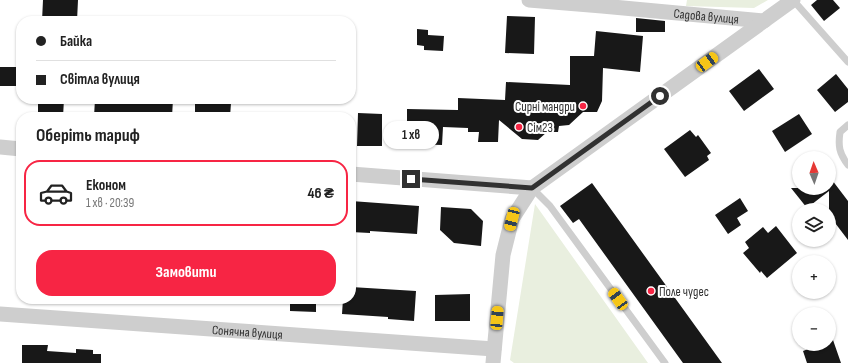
<!DOCTYPE html>
<html lang="uk">
<meta charset="utf-8">
<style>
body{margin:0;font-family:"Sofia Sans Condensed",sans-serif;background:#f6f6f6;color:#222;height:100vh;display:flex;flex-direction:column;font-size:15px;white-space:nowrap}
*{box-sizing:border-box;margin:0}
p{font-size:13px;color:#767676}
.icon{flex:none;width:22px;height:22px;fill:none;stroke:currentColor;stroke-width:2;stroke-linecap:round;stroke-linejoin:round}
.map{position:relative;flex:1;overflow:hidden}
.drawer{position:absolute;left:16px;top:112px;width:340px;height:192px;display:flex;flex-direction:column;background:#fff;border-radius:16px;box-shadow:0 1px 3px #0004}
.drawer>*{flex:none}
.guide{position:absolute;left:16px;top:16px;width:340px;height:88px;border-radius:16px;box-shadow:0 1px 3px #0004;display:grid;align-content:center;height:88px;padding:0 20px;background:#fff}
.needle{width:26px;rotate:358deg}
.fabs{position:absolute;left:792px;top:151px;display:grid;gap:8px}
.fabs a{display:grid;place-items:center;width:44px;height:44px;border-radius:50%;background:#fff;box-shadow:0 1px 3px #0004;font-size:20px}
.end{position:absolute;width:18px;height:18px;margin:-9px;border:5px solid #313131;background:#fff;box-shadow:0 0 0 2px #fff}
.from{border-radius:50%}
.bubble{position:absolute;height:28px;border-radius:14px;background:#fff;box-shadow:0 1px 3px #0004;font-size:13px;font-weight:700;line-height:28px;text-align:center}
.car{position:absolute;width:12px;height:24px;margin:-12px -6px;border-radius:5px;box-shadow:0 0 3px 1px #0007;background:linear-gradient(#f5c518 24%,#345 0 40%,#f5c518 0 76%,#345 0 86%,#f5c518 0)}
.guide b{display:flex;align-items:center;gap:14px;height:38px;font-size:15px}
.guide b+b{border-top:1px solid #e0e0e0}
.guide i{width:10px;height:10px;background:#222}
ul{padding:0;list-style:none}
li{display:flex;align-items:center;gap:12px;height:66px;margin:0 8px 6px;padding:0 12px;border:2px solid transparent;border-radius:16px}
li div{flex:1}
li b{display:block;font-size:15px}
li em{font-style:normal;font-weight:700}
li.current{border-color:#f72544}
li>.icon{width:36px;height:36px;stroke-width:1.5}
h2{padding:0 20px;font-size:18px;line-height:48px}
.cta{display:flex;gap:8px;margin-top:auto;padding:8px 20px}
.cta a{flex:1;height:46px;border-radius:16px;background:#f72544;color:#fff;font-size:16px;font-weight:700;line-height:46px;text-align:center}
.map>svg:first-child{display:block}
</style>
<div class="map">
<svg width="848" height="363" viewBox="0 0 848 363">
<rect width="100%" height="100%" fill="#fff"/>
<path fill="#e9efdf" d="M687 0H768L754 8 686 6Z
M535 204 648 363H514L510 360Z"/>
<path fill="#181818" d="M43 0H78L77 21H42Z
M817 0H833L840 8 824 21 811 5Z
M507 16 535 17 534 54 505 53Z
M636 18 665 21V32H636Z
M417 29 428 30V35L444 36 443 51 424 50V46L417 45Z
M596 31 643 36 640 72 603 68 602 101 597 112H583L569 125 559 126 558 132H547L538 140 522 139 499 120 498 142H478L479 132H468V128L443 127 442 145 407 144V109L458 110V98L505 100 506 82 570 85V56H594Z
M0 67H17V86H0Z
M759 69 774 89 744 111 729 91Z
M836 74 848 89V102L835 112 817 90Z
M38 99H64L63 117H38Z
M95 99H173L172 117H94Z
M195 102 231 103 230 117H195Z
M358 113 382 114V146H357Z
M799 114 812 134 785 152 772 131Z
M690 130 696 137 698 135 711 153 707 156 709 160 685 177 664 149Z
M829 176 848 201V240L829 215V191L807 208 791 188H829Z
M592 183 722 363H683L579 219 573 223 560 206Z
M740 198 748 211 737 218 741 225 728 234 715 215Z
M351 201 419 206 417 234 370 231V233L351 232Z
M441 207 471 209 483 221 481 246 454 243 440 230Z
M776 226 797 253 767 278 761 271 760 273 743 253 749 248 745 242 763 227 768 233Z
M351 287 416 291 414 321 388 319V317L342 314 343 299H351Z
M470 294V321H435V295Z
M290 299H316V312L290 311Z
M833 340 841 363H807L803 351 821 344H829V341Z
M22 345H48L47 351 76 353V349L93 350V354H101V363H22Z"/>
<g fill="none" stroke-linecap="round" stroke-linejoin="round">
<path stroke="#cecece" stroke-width="7" d="M793 0 848 62
M848 125 840 132C838 146 839 153 848 165
M532 188 550 206 665 363"/>
<g stroke="#cecece" stroke-width="15">
<path id="s1" d="M529 0 602 6 764 21"/>
<path d="M0 147 21 149"/>
<path d="M351 174 532 188"/>
<path id="s2" d="M0 314 494 349"/>
<path d="M493 363 503 255 512 219 532 188 793 0"/>
</g>
</g>
<g fill="none" stroke-linecap="round" stroke-linejoin="round">
<path stroke="#313131" stroke-width="5" d="M411 179 532 188 660 96"/>
</g>
<g fill="#f72544" stroke="#fff" stroke-width="1.5">
<circle cx="583" cy="106" r="4"/>
<circle cx="519" cy="127" r="4"/>
<circle cx="651" cy="291" r="4"/>
</g>
<g text-anchor="middle" stroke-width="4" stroke-linejoin="round" paint-order="stroke">
<g font-size="13" fill="#313131" stroke="#fff">
<text dy="5" stroke="none"><textPath href="#s1" startOffset="178">Садова вулиця</textPath></text>
<text dy="5" stroke="none"><textPath href="#s2" startOffset="248">Сонячна вулиця</textPath></text>
</g>
<g font-size="13" fill="#313131" stroke="#fff" text-anchor="start">
<text x="575" y="111" text-anchor="end">Сирні мандри</text>
<text x="527" y="132">Сім23</text>
<text x="659" y="296">Поле чудес</text>
</g>
</g>
</svg>
<div class="fabs">
<a><svg class="needle" viewBox="-14 -14 28 28"><path d="M0-13l5 13h-10z" fill="#e53935"/><path d="M0 13l5-13h-10z" fill="#767676"/></svg></a>
<a><svg class="icon" aria-label="layers" viewBox="0 0 24 24"><path d="M12 4l9 5-9 5-9-5zM3 14l9 5 9-5"/></svg></a>
<a>+</a>
<a>−</a>
</div>
<i class="end from" style="left:660px;top:96px"></i>
<i class="end" style="left:411px;top:179px"></i>
<div class="bubble" style="left:383px;top:121px;width:56px">1 хв</div>
<i class="car" style="left:707px;top:62px;rotate:54deg"></i>
<i class="car" style="left:512px;top:219px;rotate:194deg"></i>
<i class="car" style="left:618px;top:299px;rotate:324deg"></i>
<i class="car" style="left:497px;top:318px;rotate:5deg"></i>
<div class="guide">
<b><i class="from"></i>Байка</b>
<b><i></i>Світла вулиця</b>
</div>
<section class="drawer">
<h2>Оберіть тариф</h2>
<ul>
<li class="current"><svg class="icon" aria-label="car" viewBox="0 0 24 24"><path d="M5 17H2v-5l4-1 3-4h7l3 4 3 1v5h-3M9 17h6M6 11h13"/><circle cx="7" cy="17" r="2"/><circle cx="17" cy="17" r="2"/></svg><div><b>Економ</b><p>1 хв · 20:39</p></div><em>46 ₴</em></li>
</ul>
<div class="cta"><a>Замовити</a></div>
</section>
</div>
